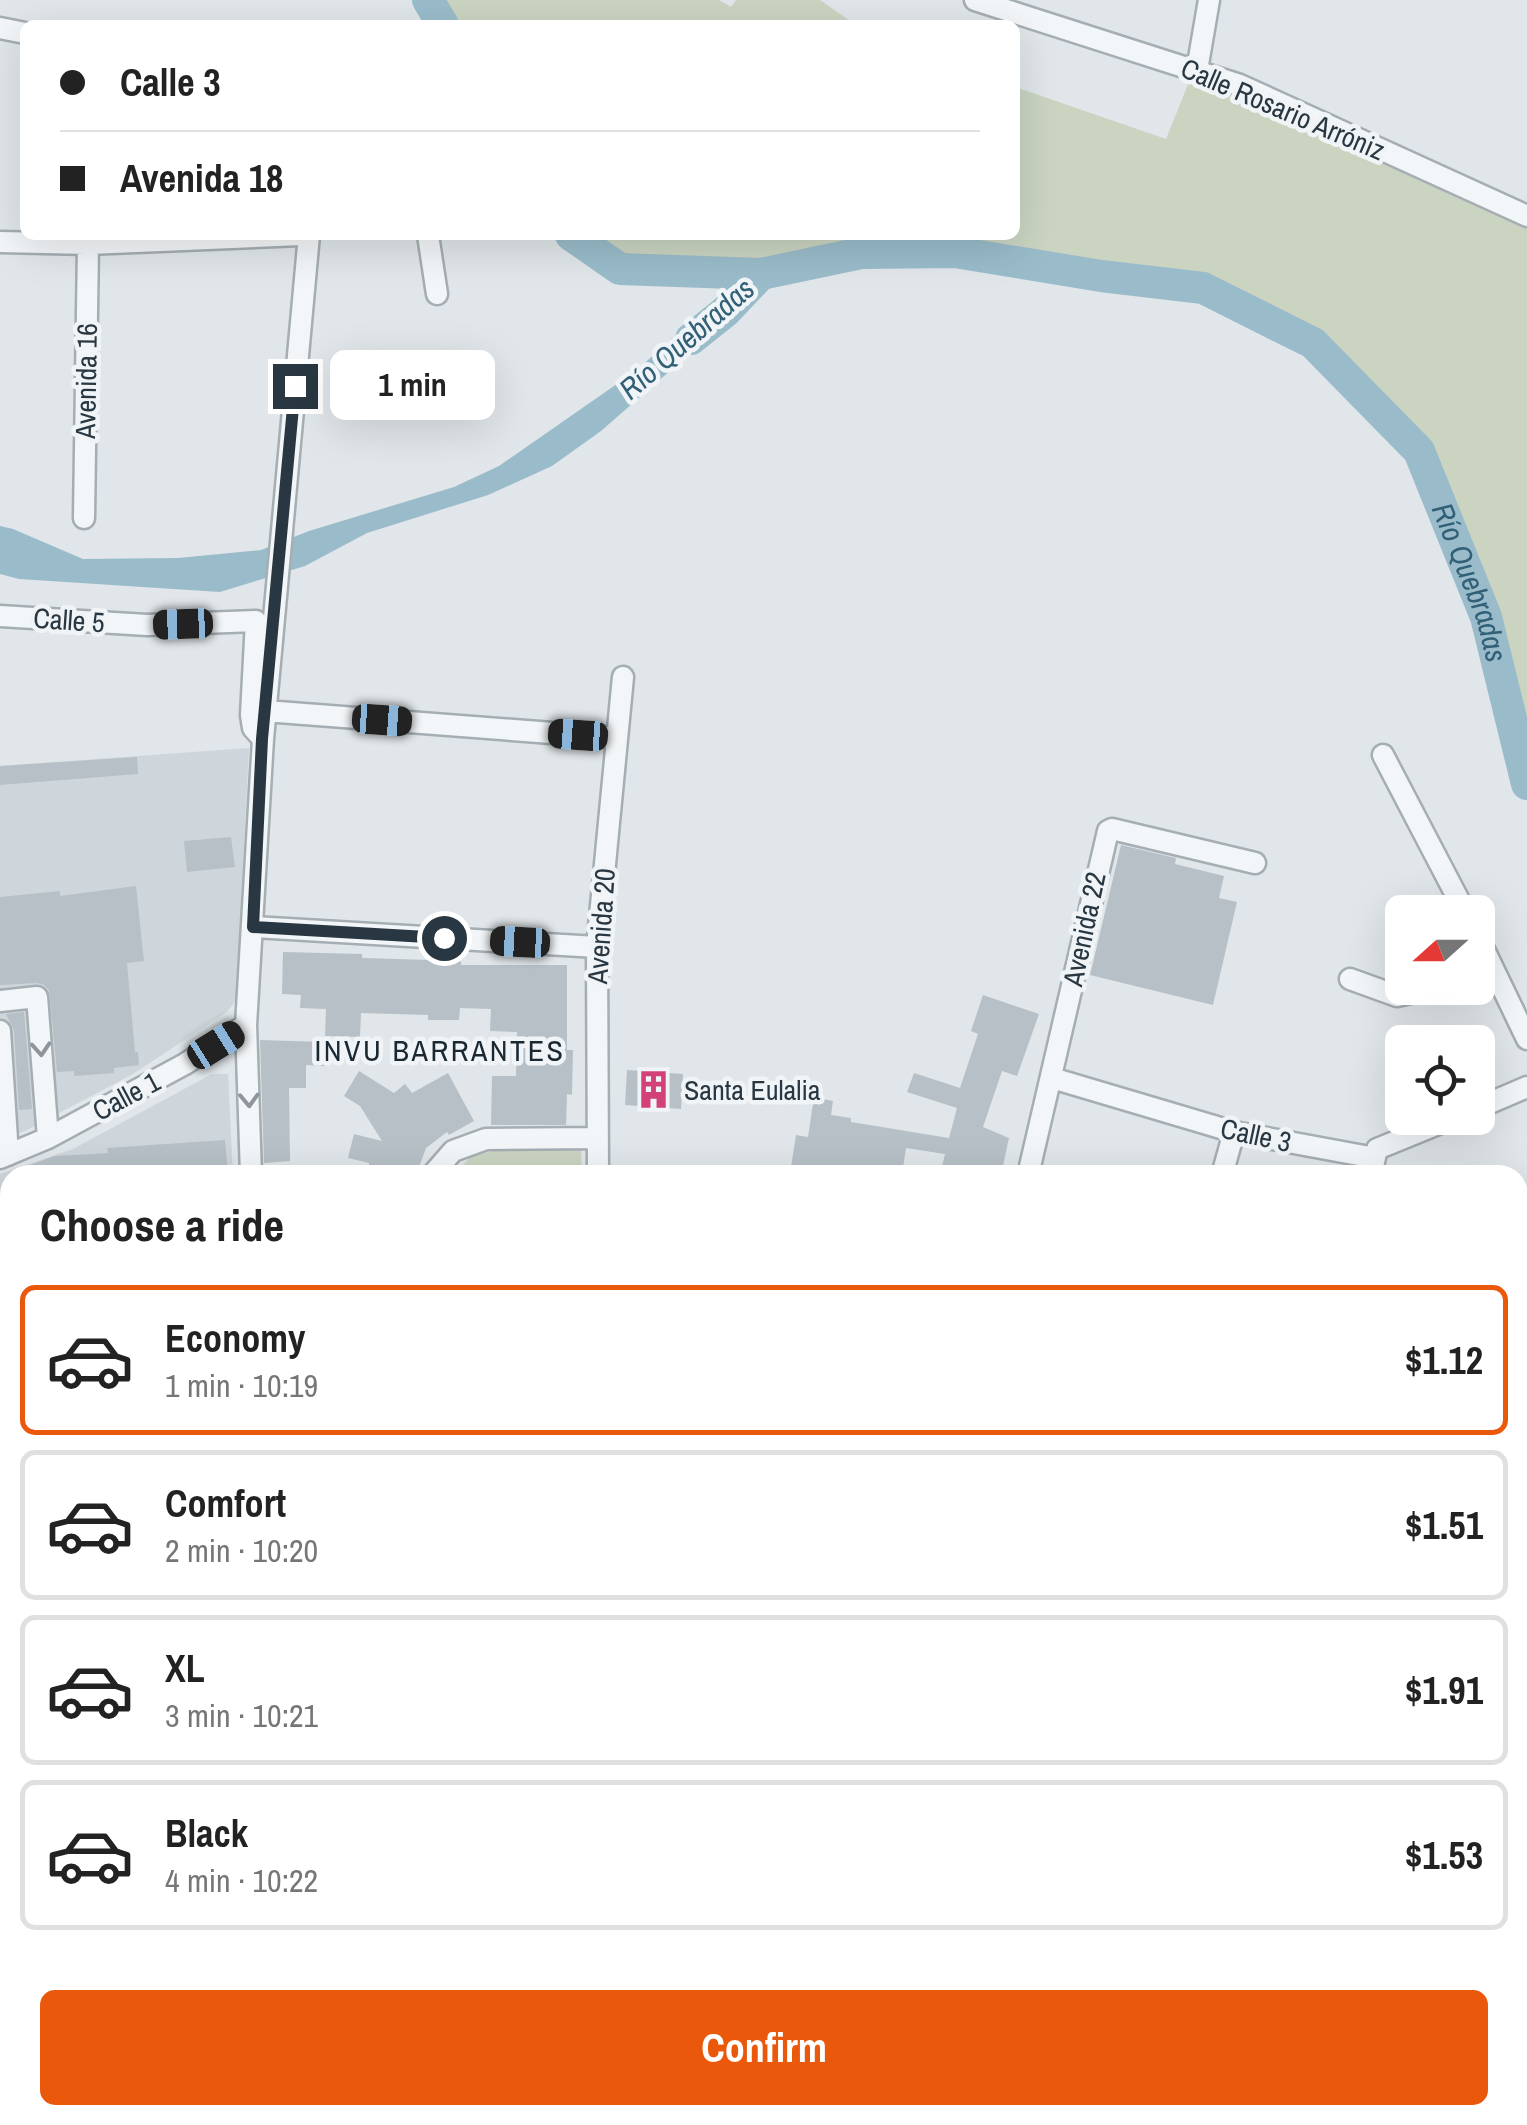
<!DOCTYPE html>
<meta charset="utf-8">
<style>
body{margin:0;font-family:"Archivo Narrow",sans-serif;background:#f2f2f2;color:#222;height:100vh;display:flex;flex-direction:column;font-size:38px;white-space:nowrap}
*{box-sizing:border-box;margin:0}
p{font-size:32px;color:#767676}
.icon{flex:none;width:55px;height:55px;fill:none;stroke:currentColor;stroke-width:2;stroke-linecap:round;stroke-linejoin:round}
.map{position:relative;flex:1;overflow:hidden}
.sheet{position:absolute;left:0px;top:1165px;width:1528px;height:960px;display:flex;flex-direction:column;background:#fff;border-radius:30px 30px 0 0;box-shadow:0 10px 40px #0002}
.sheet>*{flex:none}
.hud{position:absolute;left:20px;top:20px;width:1000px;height:220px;border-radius:15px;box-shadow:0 10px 40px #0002;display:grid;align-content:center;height:220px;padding:0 40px;background:#fff}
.needle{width:65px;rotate:249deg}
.tools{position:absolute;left:1385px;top:895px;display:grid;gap:20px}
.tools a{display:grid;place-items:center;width:110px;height:110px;border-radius:15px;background:#fff;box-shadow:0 10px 40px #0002;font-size:50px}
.end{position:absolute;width:45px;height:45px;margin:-22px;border:12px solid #283741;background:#fff;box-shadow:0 0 0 5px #fff}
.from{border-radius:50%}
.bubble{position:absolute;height:70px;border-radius:15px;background:#fff;box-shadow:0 10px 40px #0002;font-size:32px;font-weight:700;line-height:70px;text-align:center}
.car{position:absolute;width:30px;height:60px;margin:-30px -15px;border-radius:12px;box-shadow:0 0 8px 2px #0007;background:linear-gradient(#222 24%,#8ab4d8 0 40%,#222 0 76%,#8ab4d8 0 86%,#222 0)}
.hud b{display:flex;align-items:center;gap:35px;height:95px;font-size:38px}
.hud b+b{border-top:2px solid #e0e0e0}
.hud i{width:25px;height:25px;background:#222}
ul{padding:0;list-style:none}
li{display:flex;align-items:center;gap:30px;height:150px;margin:0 20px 15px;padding:0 20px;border:5px solid #e0e0e0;border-radius:15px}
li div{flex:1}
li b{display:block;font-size:38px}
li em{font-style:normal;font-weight:700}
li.selected{border-color:#ea580c}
li>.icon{width:90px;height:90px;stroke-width:1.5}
h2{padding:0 40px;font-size:45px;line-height:120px}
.action{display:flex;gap:20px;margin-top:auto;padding:20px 40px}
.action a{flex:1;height:115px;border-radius:15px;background:#ea580c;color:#fff;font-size:40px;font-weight:700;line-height:115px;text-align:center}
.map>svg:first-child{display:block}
</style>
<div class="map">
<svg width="1527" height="2125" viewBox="0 0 1527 2125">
<rect width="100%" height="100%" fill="#e0e6e9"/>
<path fill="#ced6db" d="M249 748 236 1000 227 1012 133 1074 25 1131 0 1139V766Z
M212 1074H228L233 1175H10V1415L0 1416V1174L73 1149Z
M1527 1471V1832L1518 1844V1478Z"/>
<path fill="#cad4c1" d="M427 0H719L731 7 736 0H820L856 25H442Z
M1191 77 1527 227V783L1486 617 1419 451 1313 343 1203 288 1101 276 955 252 861 253 761 274 620 269 571 235H1015V87L1166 139Z
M500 1149H581L582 1175H455L470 1157Z"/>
<path fill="#9abcca" d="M702 311H726L719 328 601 431 552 466 488 495 367 533 305 566 220 592 19 579 0 574V526L13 529 83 559 178 558 261 550 309 531 454 487 499 466 637 370Z"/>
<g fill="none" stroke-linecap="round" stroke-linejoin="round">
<path stroke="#9abcca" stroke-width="5" d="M1518 1976 1527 1970"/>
<g stroke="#9abcca" stroke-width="32">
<path d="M428 0 443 25"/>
<path d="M571 235 620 269 761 274"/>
<path id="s1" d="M691 339 726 311 761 274 861 253 955 252 1101 276 1203 288 1313 343 1419 451 1486 617 1527 784"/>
</g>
</g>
<path fill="#b7c0c6" d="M137 757 138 774 0 785V766Z
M231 837 235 867 187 872 184 841Z
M1121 845 1176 858 1175 864 1224 876 1219 898 1237 902 1213 1005 1090 975Z
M136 886 144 961 127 963 135 1052H138L139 1065 114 1068V1073L74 1076V1071L57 1072 49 990 44 985 37 983 0 985V897L60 891V896Z
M283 952 362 954V958L429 960 430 952 461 953V965H567V1050H573L572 1095 567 1094 566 1125H491L492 1076H516L517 1032 490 1031 491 1009 460 1008 459 1020H428V1015L361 1013 360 1037 325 1036 326 1009 300 1008 301 995 282 994Z
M983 995 1039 1014 1017 1076 1002 1071 983 1127 1009 1138 1001 1175H940L945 1154 906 1148 902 1175H838L791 1167 796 1135 808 1137 814 1097 833 1101 831 1115 851 1118V1122L949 1138 957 1108 907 1092 914 1073 960 1088 978 1034 971 1031Z
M24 1012 32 1109 19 1110 14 1030 6 1014Z
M260 1040 325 1042V1066L306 1065V1088H289L290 1161 264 1163Z
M627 1070 683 1074 681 1109 625 1105Z
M359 1071 394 1093 405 1084 412 1093 448 1073 474 1121 449 1135 447 1132 426 1148 416 1175H369V1163L348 1158 354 1134 382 1141 360 1106 344 1096Z
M225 1140 228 1175H8V1173L55 1156 108 1153 107 1148Z"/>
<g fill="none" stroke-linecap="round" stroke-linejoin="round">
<defs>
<path id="minor" d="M975 0 1240 85 1527 216
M0 28 25 33
M1197 70 1209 0
M428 235 437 294
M0 242 88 244 300 235
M84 518 88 244
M0 616 147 625 256 621 251 715 253 728 262 738
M265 711 617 738
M1383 755 1465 912
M253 927 597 947
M1478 937 1527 1039
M1350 979 1397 996 1432 988
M0 1001 37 997 48 1138
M0 1031 8 1155
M1052 1078 1234 1132 1375 1158
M1478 1108 1527 1087
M0 1158 48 1138 185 1064 246 1025
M251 1175 246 1025 263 739 309 235
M432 1175 453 1151 486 1139 596 1138
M598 1175 597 947 623 677
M1028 1175 1108 831 1112 829 1255 863
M1222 1175 1234 1132
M1371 1175 1377 1149 1453 1118
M1518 1272 1527 1263
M91 2125V2115
M486 2125 488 2115
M795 2125 797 2115"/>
<path id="major" d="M1518 1455 1527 1447
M0 1517 10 1516
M0 1783 10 1782"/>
</defs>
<use href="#minor" stroke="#a5aeb3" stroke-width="25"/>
<use href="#major" stroke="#9fadb5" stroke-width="30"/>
<use href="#minor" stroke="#f3f6f8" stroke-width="20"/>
<use href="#major" stroke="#fff" stroke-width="25"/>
</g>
<defs><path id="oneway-chevron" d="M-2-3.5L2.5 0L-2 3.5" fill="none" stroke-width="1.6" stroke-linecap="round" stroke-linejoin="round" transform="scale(2.5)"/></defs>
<g stroke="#8e969c">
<use href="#oneway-chevron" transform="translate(41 1049) rotate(86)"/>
<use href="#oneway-chevron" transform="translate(249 1100) rotate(88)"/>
</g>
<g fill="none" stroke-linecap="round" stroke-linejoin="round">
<path stroke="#283741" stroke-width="12" d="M295 386 262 739 253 927 444 938"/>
</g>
<defs>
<symbol id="building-bare" viewBox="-9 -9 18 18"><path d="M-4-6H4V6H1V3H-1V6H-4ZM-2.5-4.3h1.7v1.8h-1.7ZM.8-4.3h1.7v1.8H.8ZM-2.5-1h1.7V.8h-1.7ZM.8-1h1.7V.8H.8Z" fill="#d24177" stroke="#f0f4f7" stroke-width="2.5" paint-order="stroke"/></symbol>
</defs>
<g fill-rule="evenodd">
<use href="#building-bare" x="626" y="1062" width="55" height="55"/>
</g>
<g text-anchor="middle" stroke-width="9" stroke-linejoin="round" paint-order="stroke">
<g font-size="28" fill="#283741" stroke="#f0f4f7">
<text transform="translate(1283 109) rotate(23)" y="10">Calle Rosario Arróniz</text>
<text transform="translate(86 381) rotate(-89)" y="10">Avenida 16</text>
<text transform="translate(69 620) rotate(4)" y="10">Calle 5</text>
<text transform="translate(601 926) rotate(-86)" y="10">Avenida 20</text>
<text transform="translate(1084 929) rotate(-78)" y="10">Avenida 22</text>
<text transform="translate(126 1096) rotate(-28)" y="10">Calle 1</text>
<text transform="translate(1256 1135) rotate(12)" y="10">Calle 3</text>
</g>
<g font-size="28" fill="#283741" stroke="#f0f4f7" text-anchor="start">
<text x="684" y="1100">Santa Eulalia</text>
</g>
<g font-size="30" font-style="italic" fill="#316077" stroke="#f0f4f7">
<text transform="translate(687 339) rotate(-41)" y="10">Río Quebradas</text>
<text dy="10" stroke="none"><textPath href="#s1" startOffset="958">Río Quebradas</textPath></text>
</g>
<g font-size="30" letter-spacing="2.5" fill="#1a2832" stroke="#f0f4f7">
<text x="440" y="1061">INVU BARRANTES</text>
</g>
</g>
</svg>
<div class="tools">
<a><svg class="needle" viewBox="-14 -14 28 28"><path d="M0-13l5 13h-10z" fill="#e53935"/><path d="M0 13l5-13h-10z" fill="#767676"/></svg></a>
<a><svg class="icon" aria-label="locate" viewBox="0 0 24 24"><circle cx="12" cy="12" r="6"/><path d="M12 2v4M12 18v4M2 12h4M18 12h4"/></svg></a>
</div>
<i class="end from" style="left:444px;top:938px"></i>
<i class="end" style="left:295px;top:386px"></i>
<div class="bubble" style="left:330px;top:350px;width:165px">1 min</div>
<i class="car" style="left:183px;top:624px;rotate:268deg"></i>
<i class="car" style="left:382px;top:720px;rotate:94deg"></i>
<i class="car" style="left:578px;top:735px;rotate:274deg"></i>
<i class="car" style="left:520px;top:942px;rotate:273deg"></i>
<i class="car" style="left:216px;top:1045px;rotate:58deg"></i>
<div class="hud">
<b><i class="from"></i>Calle 3</b>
<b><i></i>Avenida 18</b>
</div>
<section class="sheet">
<h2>Choose a ride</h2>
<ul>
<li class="selected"><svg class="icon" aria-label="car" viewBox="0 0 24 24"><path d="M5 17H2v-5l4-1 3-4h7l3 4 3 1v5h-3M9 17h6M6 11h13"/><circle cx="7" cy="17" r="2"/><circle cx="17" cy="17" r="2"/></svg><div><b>Economy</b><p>1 min · 10:19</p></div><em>$1.12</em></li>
<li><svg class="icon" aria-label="car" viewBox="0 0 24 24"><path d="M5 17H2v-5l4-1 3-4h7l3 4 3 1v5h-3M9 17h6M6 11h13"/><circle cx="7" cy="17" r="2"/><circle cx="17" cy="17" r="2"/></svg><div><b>Comfort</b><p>2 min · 10:20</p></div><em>$1.51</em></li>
<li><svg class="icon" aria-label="car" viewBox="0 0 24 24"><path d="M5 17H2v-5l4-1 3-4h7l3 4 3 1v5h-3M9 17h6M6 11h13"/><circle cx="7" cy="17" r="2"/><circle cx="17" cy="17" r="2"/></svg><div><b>XL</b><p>3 min · 10:21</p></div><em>$1.91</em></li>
<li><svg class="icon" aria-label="car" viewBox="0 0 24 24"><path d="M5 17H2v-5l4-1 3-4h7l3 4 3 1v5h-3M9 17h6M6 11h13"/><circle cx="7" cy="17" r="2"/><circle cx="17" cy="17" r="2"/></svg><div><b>Black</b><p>4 min · 10:22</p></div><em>$1.53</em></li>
</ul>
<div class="action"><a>Confirm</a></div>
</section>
</div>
